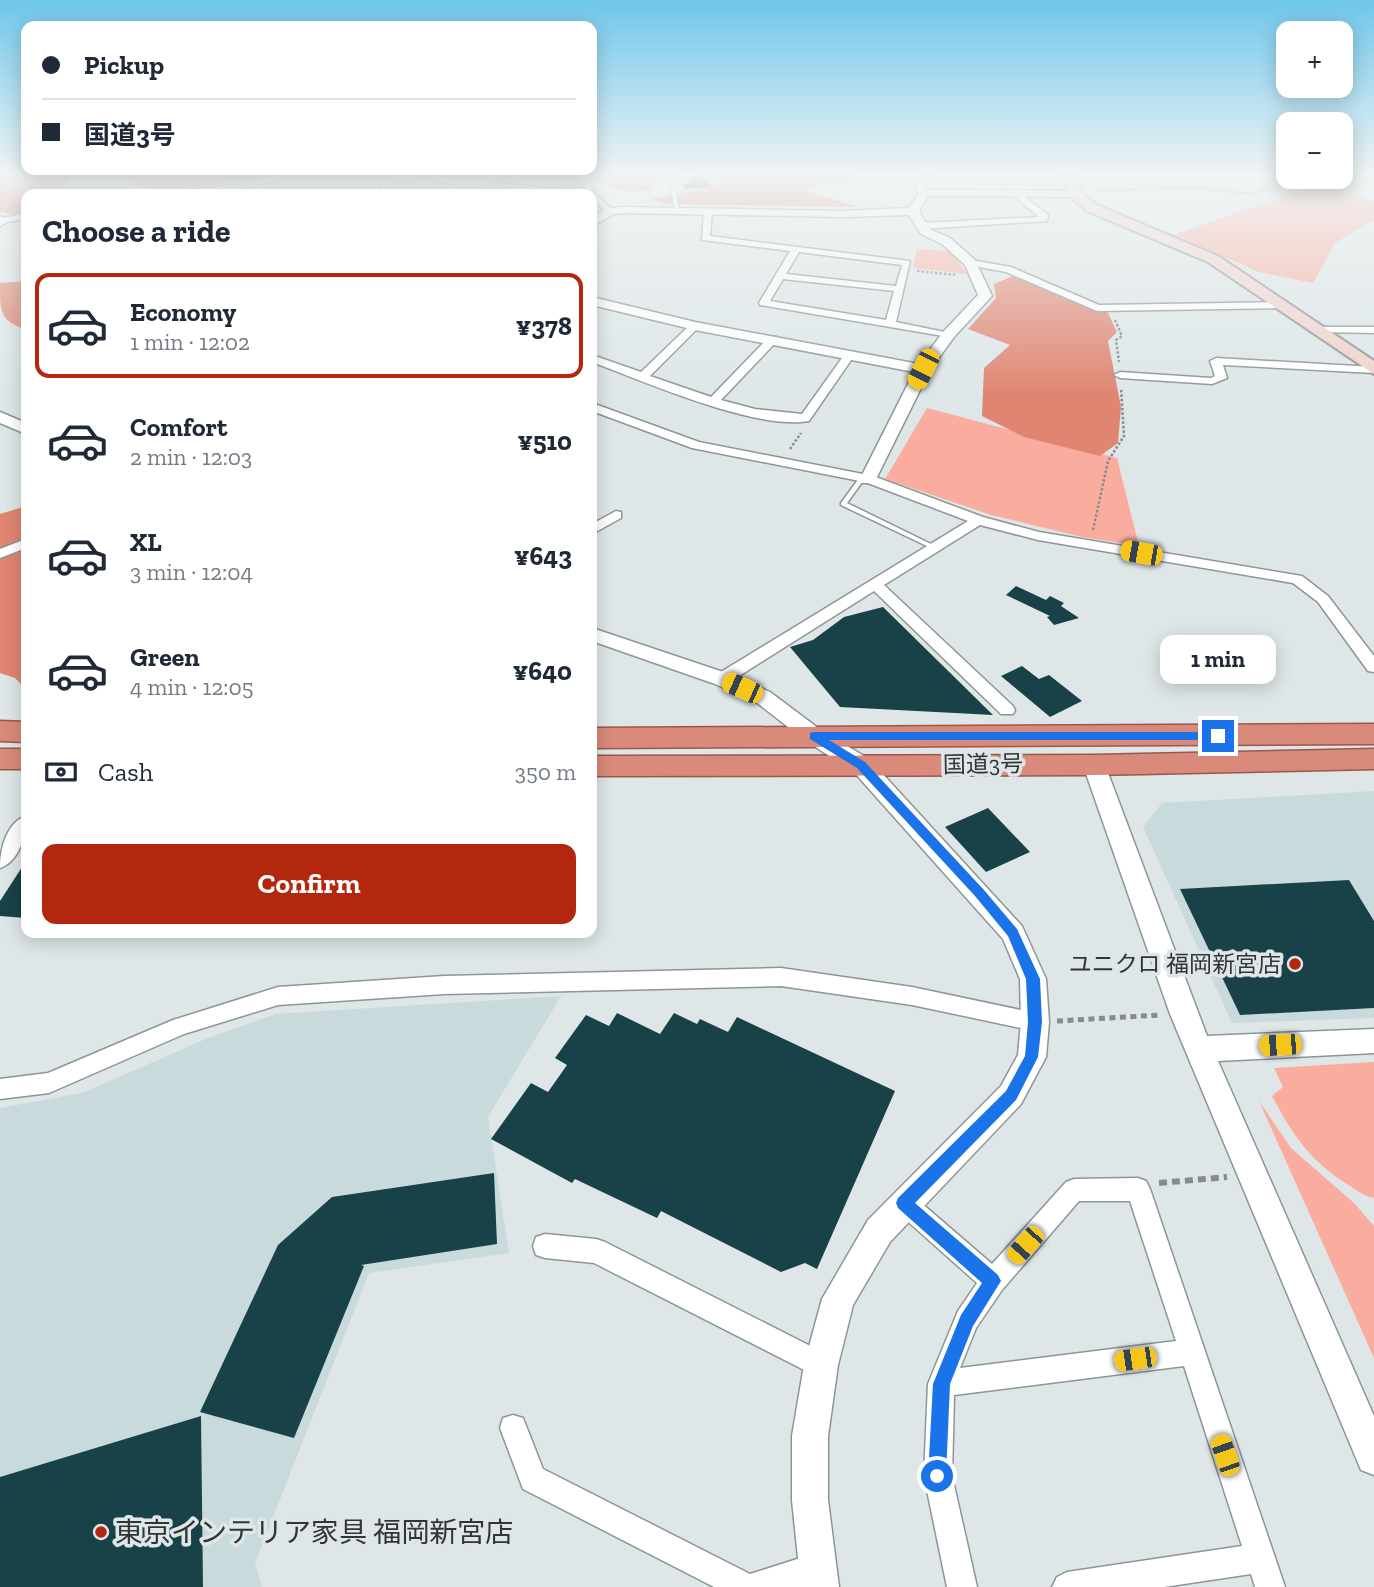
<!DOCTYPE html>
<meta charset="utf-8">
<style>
body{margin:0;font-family:"Zilla Slab","Noto Sans JP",serif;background:#f2f2f3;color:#1f2937;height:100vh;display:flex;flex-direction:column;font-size:26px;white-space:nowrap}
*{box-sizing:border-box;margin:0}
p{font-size:23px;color:#747a83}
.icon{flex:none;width:38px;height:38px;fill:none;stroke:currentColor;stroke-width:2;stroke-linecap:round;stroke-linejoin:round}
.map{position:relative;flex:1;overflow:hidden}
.sheet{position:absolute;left:21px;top:189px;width:576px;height:749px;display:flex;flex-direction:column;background:#fff;border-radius:14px;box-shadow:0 4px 18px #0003}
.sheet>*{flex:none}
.top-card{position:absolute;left:21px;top:21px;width:576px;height:154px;border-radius:14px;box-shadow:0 4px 18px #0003;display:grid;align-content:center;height:154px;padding:0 21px;background:#fff}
.tools{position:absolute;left:1276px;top:21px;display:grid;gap:14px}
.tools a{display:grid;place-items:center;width:77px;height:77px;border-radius:14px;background:#fff;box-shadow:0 4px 18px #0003;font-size:35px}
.end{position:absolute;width:32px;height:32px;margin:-16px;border:9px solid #1a73e8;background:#fff;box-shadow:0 0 0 4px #fff}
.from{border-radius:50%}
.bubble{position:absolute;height:49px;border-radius:14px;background:#fff;box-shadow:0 4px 18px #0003;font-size:23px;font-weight:700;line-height:49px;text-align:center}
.car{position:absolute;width:21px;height:42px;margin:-21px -10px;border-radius:9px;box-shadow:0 0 5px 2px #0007;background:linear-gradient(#f5c518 24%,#345 0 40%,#f5c518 0 76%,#345 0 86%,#f5c518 0)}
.top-card b{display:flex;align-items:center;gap:24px;height:66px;font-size:26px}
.top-card b+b{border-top:2px solid #e0e1e3}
.top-card i{width:18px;height:18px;background:#1f2937}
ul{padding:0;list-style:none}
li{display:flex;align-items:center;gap:21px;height:105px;margin:0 14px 10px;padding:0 7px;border:4px solid transparent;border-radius:14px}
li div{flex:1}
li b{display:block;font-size:26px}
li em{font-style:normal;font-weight:700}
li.active{border-color:#b3270e}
li>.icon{width:63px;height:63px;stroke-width:1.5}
h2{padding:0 21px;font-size:32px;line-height:84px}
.pay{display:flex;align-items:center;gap:18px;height:77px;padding:0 21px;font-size:26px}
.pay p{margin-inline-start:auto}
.primary-button{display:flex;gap:14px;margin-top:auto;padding:14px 21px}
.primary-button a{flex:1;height:80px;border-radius:14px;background:#b3270e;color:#fff;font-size:28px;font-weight:700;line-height:80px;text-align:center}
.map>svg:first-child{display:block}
</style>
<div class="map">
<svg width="1374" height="1587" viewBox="0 0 1374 1587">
<rect width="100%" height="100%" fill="#dee6e7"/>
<path fill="#c9dadc" d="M1374 791V1018L1232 1023 1143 827 1162 803Z
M561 996 488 1117 509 1253 369 1273 255 1563 262 1587H0V1108L82 1093 208 1038 275 1014Z"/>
<path fill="#faad9e" d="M1321 183 1374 201V220L1335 243 1313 283 1259 272 1174 235Z
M917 249 950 251 967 274 913 268Z
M927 408 1117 458 1139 546 1082 537 991 515 885 479Z
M1374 1062V1198C1364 1196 1358 1191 1350 1186 1311 1162 1293 1136 1272 1096L1283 1087 1274 1068Z
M1259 1101 1291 1148 1354 1203 1374 1226V1358Z"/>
<path fill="#e08572" d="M0 173H73L60 194H26V212L15 215 0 212Z
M124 173H284C233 182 185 192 133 186Z
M592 173H860L840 183 817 185 803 190 858 207 665 204 651 199 718 186 719 178C700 173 668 170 652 182L653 190 625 192 593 178Z
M1015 275 1052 293 1108 313 1117 332 1108 341 1121 407 1118 443 1100 456 1024 437 982 416 984 368 1010 345 968 329 996 298 994 284Z
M26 281V330C0 320 0 313 0 283Z
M26 506V689L15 678 0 673V514Z"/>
<path fill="#184247" d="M704 177 712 187 685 189 682 184 691 183 687 178Z
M1016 586 1046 600 1050 596 1064 603 1061 606 1079 618 1054 625 1047 617 1050 616 1006 595Z
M883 607 993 715 840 707 790 647 813 640 844 617Z
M1022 666 1039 679 1049 675 1082 701 1050 717 1001 676Z
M988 808 1030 852 986 872 945 827Z
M26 861V918L0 916V901Z
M1349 880 1374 921V1008L1240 1015 1180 889Z
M617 1013 660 1034 674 1013 697 1024 700 1019 728 1032 737 1017 895 1091 817 1269 805 1263 781 1272 661 1211 657 1218 575 1179 572 1183 491 1139 531 1083 548 1092 567 1065 555 1058 586 1015 609 1026Z
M494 1173 497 1244 361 1265 364 1266 294 1438 200 1412 278 1245 332 1197Z
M201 1416 203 1587H0V1477Z"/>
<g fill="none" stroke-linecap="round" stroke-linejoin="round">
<defs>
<path id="service" d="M673 188 675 189 679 211 677 212 675 211 671 189Z
M862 476 865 478 847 503 935 546V548H931L841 505V503L860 477Z"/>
<path id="minor" d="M288 173H303L234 191 155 194 234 185Z
M380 173H388L390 177 425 173 460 180 585 191 575 173H583L594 193 614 211 607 213 592 199V194L460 186 423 177 387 183Z
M924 173H932L924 189 928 193 924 196 915 190Z
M1016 190 1048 215 1047 221 922 229 917 226 922 223 1039 217 1013 195Z
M708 209 712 212 710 236 910 261 896 322 954 334 949 337 760 305 759 303 790 251 702 240 704 212ZM799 252 902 265 896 286 786 274ZM783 279 894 291 886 320 770 301Z
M26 213V219L0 223V216L4 218Z
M971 260 1011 267 1099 305 1283 302 1288 305 1283 308 1097 311 1006 272 968 265 966 263Z
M691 324 700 326 650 376 711 397 769 337H777V341L721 400 755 409 802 414 847 351 856 353 809 421C757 431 643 381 592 362V355L641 372Z
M1319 327H1374V333L1315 332 1314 330Z
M1216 358 1374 367V373L1223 365 1227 378 1212 384 1120 378 1114 375 1120 372 1211 378 1215 376 1210 361Z
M592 403 699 442 873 476 983 517 1039 532 1302 576 1328 596 1374 656V672L1368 671 1318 602 1293 583 1038 540 980 525 884 585 1013 706 1015 710 1013 714H1001L874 591 728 683H716L714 679 716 675 968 521 865 482 692 448 592 411Z
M616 511 621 512V518L592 534V524Z
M26 539V548L0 558V549Z
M26 816C27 834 19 862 0 868 0 850 6 823 26 816Z
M781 968 912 987 1035 1013 1042 1016 1045 1022 1042 1028 1035 1031 912 1005 781 986 444 994 278 1005 184 1034 49 1093 0 1099V1079L48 1073 173 1020 278 987 444 976Z
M1138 1178 1146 1181 1150 1189 1285 1587H1255L1251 1574 1164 1587H1052L1057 1577 1067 1572 1242 1546 1184 1366 954 1395 952 1476 977 1587H947L924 1476 928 1384 958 1311 977 1283 896 1211 892 1203 896 1195 904 1191 912 1195 992 1264 1066 1182 1074 1179ZM1079 1201H1130L1176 1341 960 1368 976 1328 1002 1290Z
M545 1234 596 1239 605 1242 830 1356 834 1365 830 1374 821 1378 812 1374 594 1263 545 1258 536 1255 533 1246 536 1237Z
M513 1415 523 1418 543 1469 750 1574 816 1553 826 1558 831 1568 826 1578 801 1587H714L523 1489 500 1428 503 1418Z"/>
<path id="tertiary" d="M383 178 392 180 391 194H380Z
M924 190 1078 191 1084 194 1078 197 928 196 919 211 929 229 950 238 975 260 992 296 954 337 930 370 874 483H862L860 479 914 372 695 330 592 305V297L695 322 919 364 944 331 978 295 965 265 942 244 921 234 909 215 844 217 622 213 613 214 592 227V218L606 209 622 207 844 211 909 208 920 191Z
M0 218 7 219 9 221 0 226Z
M0 412 26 423V434L0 423Z
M592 628 729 674 770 692 822 731 869 759 1022 926 1046 979 1049 1022 1046 1057 1021 1104 890 1242 853 1305 838 1365 828 1436V1500L839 1587H801L792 1500V1436L804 1365 822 1299 868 1220 1001 1086 1018 1055 1021 1022 1020 979 1003 939 853 771 806 741 756 702 715 684 592 641Z
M1094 757 1102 759 1105 765 1207 1036 1374 1029V1053L1218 1061 1374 1416V1475L1361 1470 1170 1014 1083 765 1086 759Z"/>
<path id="secondary" d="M1060 173H1072L1084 195 1097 205 1218 256 1374 361V374L1208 262 1087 211 1074 200Z"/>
<path id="trunk" d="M0 721 26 722V742L0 741Z
M1374 724V744L592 748V728Z
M0 749H26V769H0Z
M1374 749V769L1094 775 592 776V756L1094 755Z"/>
</defs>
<use href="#service" stroke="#8e9596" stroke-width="3"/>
<use href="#minor" stroke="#8e9596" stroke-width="3"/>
<use href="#tertiary" stroke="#8e9596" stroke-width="3"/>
<use href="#secondary" stroke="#8e9596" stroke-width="4"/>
<use href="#trunk" stroke="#99584c" stroke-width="3"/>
<path stroke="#878b8c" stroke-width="2.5" stroke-dasharray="2.5 2" stroke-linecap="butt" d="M1097 190 1197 188 1254 194 1301 177
M917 271 957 275
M1115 320 1122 336 1116 340 1119 362
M790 449 801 433
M1093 530 1108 461 1124 436 1121 388"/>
<path stroke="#878b8c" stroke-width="5" stroke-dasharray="6 4.5" stroke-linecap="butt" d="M1057 1021 1160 1015"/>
<path stroke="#878b8c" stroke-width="6" stroke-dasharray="8 5" stroke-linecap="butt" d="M1159 1183 1227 1177"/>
<use href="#service" fill="#fff" fill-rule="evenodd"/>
<use href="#minor" fill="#fff" fill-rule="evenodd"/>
<use href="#tertiary" fill="#fff" fill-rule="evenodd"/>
<use href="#secondary" fill="#f1d3cd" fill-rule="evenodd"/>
<use href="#trunk" fill="#da8a7a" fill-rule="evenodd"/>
</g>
<linearGradient id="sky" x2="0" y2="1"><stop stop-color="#6fc6eb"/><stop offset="0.44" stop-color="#f0f4f4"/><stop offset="1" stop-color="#f0f4f4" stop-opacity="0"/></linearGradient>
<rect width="1374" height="395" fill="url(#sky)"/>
<path fill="#1a73e8" d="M814 732H1218L1223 736 1218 740H829L865 762 984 890 1017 929 1040 979 1042 1022 1038 1057 1016 1100 915 1203 998 1275 1001 1281 973 1326 950 1384 946 1476 944 1482 937 1485 931 1482 928 1476 933 1384 961 1315 982 1283 898 1208 896 1203 898 1198 1006 1091 1025 1056 1028 1022 1026 979 1008 936 975 896 857 768 810 739V733Z"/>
<g fill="#b3270e" stroke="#dee6e7" stroke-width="2.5">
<circle cx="1295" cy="964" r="7"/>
<circle cx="101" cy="1532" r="7"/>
</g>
<g text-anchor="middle" stroke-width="7" stroke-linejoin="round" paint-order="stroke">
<g font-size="23" fill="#323435" stroke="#dee6e7">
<text transform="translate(983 764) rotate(-1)" y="8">国道3号</text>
</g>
<g font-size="23" fill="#323435" stroke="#dee6e7" text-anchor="end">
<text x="1281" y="972">ユニクロ 福岡新宮店</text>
</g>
<g font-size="28" fill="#323435" stroke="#dee6e7" text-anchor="start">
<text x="115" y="1542">東京インテリア家具 福岡新宮店</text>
</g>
</g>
</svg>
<div class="tools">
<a>+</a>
<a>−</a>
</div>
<i class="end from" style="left:937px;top:1476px"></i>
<i class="end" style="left:1218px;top:736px"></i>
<div class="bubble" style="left:1160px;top:635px;width:116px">1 min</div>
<i class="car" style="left:923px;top:369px;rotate:207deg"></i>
<i class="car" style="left:1141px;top:553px;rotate:280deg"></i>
<i class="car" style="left:742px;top:688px;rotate:294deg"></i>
<i class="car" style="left:1280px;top:1045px;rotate:267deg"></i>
<i class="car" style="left:1025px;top:1245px;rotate:222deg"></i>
<i class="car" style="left:1135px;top:1359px;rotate:262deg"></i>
<i class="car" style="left:1225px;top:1455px;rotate:341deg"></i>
<div class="top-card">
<b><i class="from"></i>Pickup</b>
<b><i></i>国道3号</b>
</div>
<section class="sheet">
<h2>Choose a ride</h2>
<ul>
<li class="active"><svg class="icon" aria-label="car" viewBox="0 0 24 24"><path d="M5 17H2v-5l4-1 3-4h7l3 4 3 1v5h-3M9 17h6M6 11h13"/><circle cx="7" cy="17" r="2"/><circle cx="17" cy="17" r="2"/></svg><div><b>Economy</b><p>1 min · 12:02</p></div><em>¥378</em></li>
<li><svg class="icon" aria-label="car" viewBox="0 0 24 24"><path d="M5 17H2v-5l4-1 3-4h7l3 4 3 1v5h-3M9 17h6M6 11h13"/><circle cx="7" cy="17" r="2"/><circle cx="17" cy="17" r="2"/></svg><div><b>Comfort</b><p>2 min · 12:03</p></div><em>¥510</em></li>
<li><svg class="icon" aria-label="car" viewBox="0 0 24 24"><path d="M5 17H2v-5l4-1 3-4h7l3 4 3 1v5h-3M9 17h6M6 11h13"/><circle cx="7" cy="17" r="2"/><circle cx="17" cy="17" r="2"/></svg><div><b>XL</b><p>3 min · 12:04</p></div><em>¥643</em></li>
<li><svg class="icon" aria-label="car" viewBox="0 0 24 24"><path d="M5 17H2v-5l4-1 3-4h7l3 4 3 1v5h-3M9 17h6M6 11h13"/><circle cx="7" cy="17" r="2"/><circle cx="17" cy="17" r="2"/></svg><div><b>Green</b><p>4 min · 12:05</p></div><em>¥640</em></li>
</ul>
<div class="pay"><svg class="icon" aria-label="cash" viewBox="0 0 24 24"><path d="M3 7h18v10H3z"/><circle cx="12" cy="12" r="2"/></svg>Cash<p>350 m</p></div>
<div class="primary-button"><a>Confirm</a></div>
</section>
</div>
